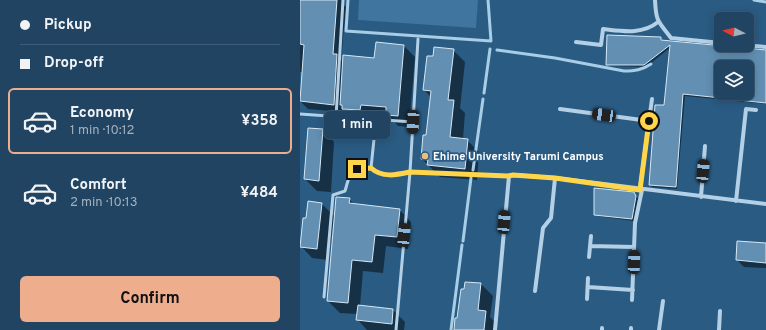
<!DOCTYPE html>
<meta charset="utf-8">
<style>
body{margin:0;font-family:Overpass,sans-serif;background:#284b68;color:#f1f3f6;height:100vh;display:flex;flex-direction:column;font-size:15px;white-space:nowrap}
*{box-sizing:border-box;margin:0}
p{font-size:13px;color:#a2b0be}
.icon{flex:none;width:22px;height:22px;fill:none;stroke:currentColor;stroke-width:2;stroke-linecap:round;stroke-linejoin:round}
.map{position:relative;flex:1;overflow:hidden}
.sheet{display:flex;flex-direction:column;background:#204462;width:300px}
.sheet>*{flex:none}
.banner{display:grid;align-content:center;height:88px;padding:0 20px;background:#204462}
.needle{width:26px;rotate:277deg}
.controls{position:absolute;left:414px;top:12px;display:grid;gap:8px}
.controls a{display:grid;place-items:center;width:40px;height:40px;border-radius:6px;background:#204462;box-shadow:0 2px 10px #0003,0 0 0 1px #3d5c77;font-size:20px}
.end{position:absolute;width:18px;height:18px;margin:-9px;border:5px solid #ffd54a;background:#111;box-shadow:0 0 0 2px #111}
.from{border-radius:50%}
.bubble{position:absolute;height:28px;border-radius:6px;background:#204462;box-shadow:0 2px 10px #0003,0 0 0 1px #3d5c77;font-size:13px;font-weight:700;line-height:28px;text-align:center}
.car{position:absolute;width:12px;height:24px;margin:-12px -6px;border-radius:5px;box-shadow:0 0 3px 1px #0007;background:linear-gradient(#222 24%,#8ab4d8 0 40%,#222 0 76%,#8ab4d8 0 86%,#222 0)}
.banner b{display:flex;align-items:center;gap:14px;height:38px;font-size:15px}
.banner b+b{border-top:1px solid #3d5c77}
.banner i{width:10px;height:10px;background:#f1f3f6}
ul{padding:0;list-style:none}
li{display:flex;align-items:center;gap:12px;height:66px;margin:0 8px 6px;padding:0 12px;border:2px solid transparent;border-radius:6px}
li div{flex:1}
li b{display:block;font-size:15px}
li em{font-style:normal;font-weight:700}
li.active{border-color:#eead8d}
li>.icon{width:36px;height:36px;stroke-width:1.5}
.cta{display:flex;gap:8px;margin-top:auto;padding:8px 20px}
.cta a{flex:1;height:46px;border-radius:6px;background:#eead8d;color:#111;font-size:16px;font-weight:700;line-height:46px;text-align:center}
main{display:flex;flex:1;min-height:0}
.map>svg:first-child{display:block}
</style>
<main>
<section class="sheet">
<div class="banner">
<b><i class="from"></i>Pickup</b>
<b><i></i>Drop-off</b>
</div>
<ul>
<li class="active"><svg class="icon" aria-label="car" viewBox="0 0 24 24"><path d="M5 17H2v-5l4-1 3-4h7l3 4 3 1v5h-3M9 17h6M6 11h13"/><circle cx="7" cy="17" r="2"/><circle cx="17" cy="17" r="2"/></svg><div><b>Economy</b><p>1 min · 10:12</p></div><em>¥358</em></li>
<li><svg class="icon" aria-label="car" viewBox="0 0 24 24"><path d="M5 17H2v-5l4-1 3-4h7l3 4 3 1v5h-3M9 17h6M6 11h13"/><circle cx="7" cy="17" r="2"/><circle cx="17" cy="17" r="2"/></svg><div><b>Comfort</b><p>2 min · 10:13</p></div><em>¥484</em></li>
</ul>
<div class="cta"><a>Confirm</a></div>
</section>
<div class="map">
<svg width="466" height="330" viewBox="0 0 466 330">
<rect width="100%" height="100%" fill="#2a5b83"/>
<path fill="#3f759f" d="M59 0H178L176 28 58 20Z"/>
<path fill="#0007" fill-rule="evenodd" d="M0 0H44L43 4 46 7 41 60 43 62 75 59 104 46 115 57 109 127 98 126 90 117 72 116V122L55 120 42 108V112L8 109 0 101 3 72H0Z
M361 38 363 41 466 52V104L385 96 377 189 352 187 350 185 365 106 371 47 346 67 309 66 307 64ZM421 67H447V93H421Z
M153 50 165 62 160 108 165 113 163 139 167 140 179 152 177 180 140 177 122 159 127 136 131 97 124 90 134 58Z
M23 130 34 142 31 192 17 191 5 179Z
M335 195 338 198 334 221 297 216 295 214Z
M49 199 54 204 100 210 111 222 108 249 86 246 83 273 63 271 60 306 93 310 105 322 104 330H67L57 319 58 314 40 313 28 301Z
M22 204 34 216 28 260 12 258 1 246 7 219Z
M466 244V268L444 267 437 260Z
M181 284 193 296 190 317 197 324V330H155Z"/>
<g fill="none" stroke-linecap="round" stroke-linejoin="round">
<path stroke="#a8cde6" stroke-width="3" d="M48 0 46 31 191 41 188 0
M454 0 466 2
M197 50 255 58 324 71C335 71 342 70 351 64
M184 93 190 49
M173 170 183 99
M163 241 171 178
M151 330 162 245"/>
</g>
<path fill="#628fb2" stroke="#d6e8f5" d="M0 0H37L33 54H37L34 105 0 101 4 45 0 44Z
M307 35 361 37V40L371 41 466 50V103L429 99V93H447V67H421V98L383 94 376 187 349 185 355 105H364L370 45 344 65H306Z
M76 42 104 45 98 116 86 115V107L61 105 60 110 42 109V105H40L43 55 74 58Z
M134 47 154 49 148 100H154L150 137 168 139 165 169 127 165 128 160 121 159 123 135H126L131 91 123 90 127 56H133Z
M8 128 23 129 19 181 4 179Z
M294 188 334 192 336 196 332 219 294 215Z
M36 197 50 198 49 203 100 209 97 237 75 235 72 262 52 260 48 303 27 301Z
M8 201 22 203 17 249 0 247 3 218H6Z
M437 241 466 243V263L436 260Z
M165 282 181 283 178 310 186 311 184 330H154L155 318H157L161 289H164Z
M58 305 93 309 92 324 56 320Z"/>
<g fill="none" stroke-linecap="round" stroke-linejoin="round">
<path stroke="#b3d0e6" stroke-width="3" d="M0 114 113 122
M36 117 43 0
M71 168 76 120
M24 297 33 195 45 191C51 171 48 170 71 168 82 178 96 175 110 172L118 39
M96 330 110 172 209 176"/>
<path stroke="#b3d0e6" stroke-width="4" d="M355 0C356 22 358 21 371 38L421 43
M276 42 301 45 303 29C322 31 342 35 358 22
M442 45 466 47
M260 109 349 121 340 189
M349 121 352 99
M401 197 405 146
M436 201 446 109 456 110
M290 246 334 247
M289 257 291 236
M288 287 333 290
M235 291 243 228 251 218 255 178
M287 299 288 278
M332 300 335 223 342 190
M195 330 209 176 213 175 255 178 466 204
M302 330V328
M331 330V328
M359 330 363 301
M419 330 420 311"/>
</g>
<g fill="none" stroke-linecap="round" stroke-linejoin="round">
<path stroke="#ffd54a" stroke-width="5" d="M57 169 71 168C82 178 96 175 110 172L208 176 213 175 255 178 340 190 349 121"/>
</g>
<circle fill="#ecbe7b" stroke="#2a5b83" stroke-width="1.5" cx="125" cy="156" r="4"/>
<g text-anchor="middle" stroke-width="3.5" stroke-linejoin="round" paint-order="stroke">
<g font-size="11" font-weight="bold" fill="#fff" stroke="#2a5b83" text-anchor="start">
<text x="133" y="160">Ehime University Tarumi Campus</text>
</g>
</g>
</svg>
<div class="controls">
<a><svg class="needle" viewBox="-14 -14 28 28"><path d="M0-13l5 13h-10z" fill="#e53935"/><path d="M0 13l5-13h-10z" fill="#a2b0be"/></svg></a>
<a><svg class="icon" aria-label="layers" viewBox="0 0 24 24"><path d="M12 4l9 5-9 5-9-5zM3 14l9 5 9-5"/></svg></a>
</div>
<i class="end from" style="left:349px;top:121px"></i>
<i class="end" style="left:57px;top:169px"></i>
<div class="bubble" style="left:24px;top:111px;width:66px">1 min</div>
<i class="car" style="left:304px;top:115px;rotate:278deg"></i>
<i class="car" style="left:113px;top:122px;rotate:183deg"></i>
<i class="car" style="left:403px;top:171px;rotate:5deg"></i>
<i class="car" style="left:204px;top:222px;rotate:5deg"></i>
<i class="car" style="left:104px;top:235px;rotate:5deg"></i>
<i class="car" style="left:334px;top:262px;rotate:2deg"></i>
</div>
</main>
